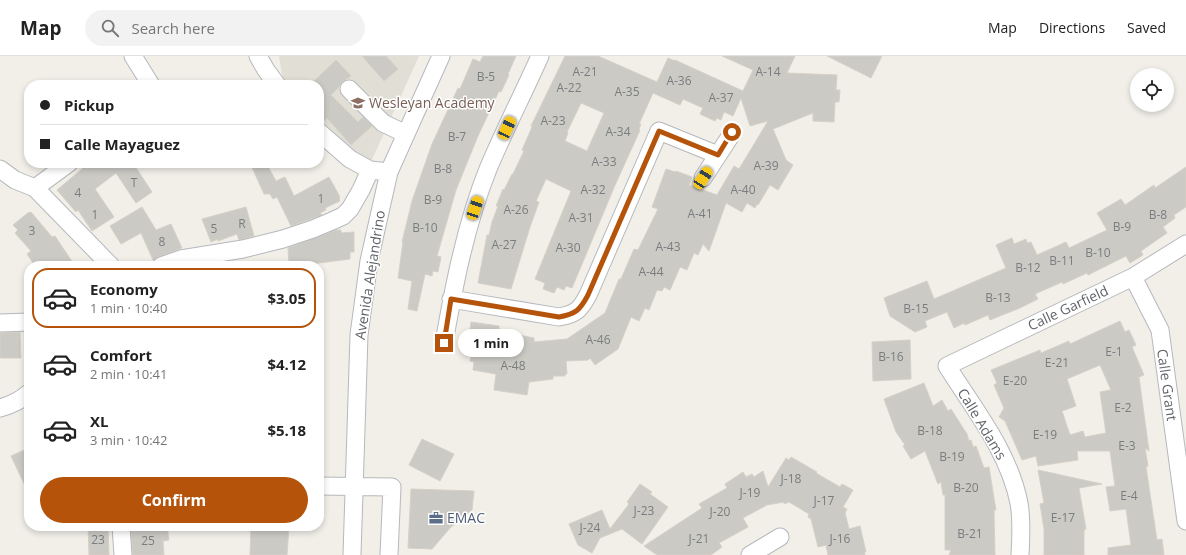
<!DOCTYPE html>
<meta charset="utf-8">
<style>
body{margin:0;font-family:"Open Sans",sans-serif;background:#f2f2f2;color:#222;height:100vh;display:flex;flex-direction:column;font-size:15px;white-space:nowrap}
*{box-sizing:border-box;margin:0}
p{font-size:13px;color:#767676}
.icon{flex:none;width:22px;height:22px;fill:none;stroke:currentColor;stroke-width:2;stroke-linecap:round;stroke-linejoin:round}
.map{position:relative;flex:1;overflow:hidden}
.details{position:absolute;left:24px;top:205px;width:300px;height:270px;display:flex;flex-direction:column;background:#fff;border-radius:16px;box-shadow:0 2px 6px #0003}
.details>*{flex:none}
.top-card{position:absolute;left:24px;top:24px;width:300px;height:88px;border-radius:16px;box-shadow:0 2px 6px #0003;display:grid;align-content:center;height:88px;padding:0 16px;background:#fff}
.controls{position:absolute;left:1130px;top:12px;display:grid;gap:8px}
.controls a{display:grid;place-items:center;width:44px;height:44px;border-radius:50%;background:#fff;box-shadow:0 2px 6px #0003;font-size:20px}
.end{position:absolute;width:18px;height:18px;margin:-9px;border:5px solid #b45309;background:#fff;box-shadow:0 0 0 2px #fff}
.from{border-radius:50%}
.bubble{position:absolute;height:28px;border-radius:14px;background:#fff;box-shadow:0 2px 6px #0003;font-size:13px;font-weight:700;line-height:28px;text-align:center}
.car{position:absolute;width:12px;height:24px;margin:-12px -6px;border-radius:5px;box-shadow:0 0 3px 1px #0007;background:linear-gradient(#f5c518 24%,#345 0 40%,#f5c518 0 76%,#345 0 86%,#f5c518 0)}
.top-card b{display:flex;align-items:center;gap:14px;height:38px;font-size:15px}
.top-card b+b{border-top:1px solid #e0e0e0}
.top-card i{width:10px;height:10px;background:#222}
ul{padding:7px 0 0;list-style:none}
li{display:flex;align-items:center;gap:12px;height:60px;margin:0 8px 6px;padding:0 8px;border:2px solid transparent;border-radius:16px}
li div{flex:1}
li b{display:block;font-size:15px}
li em{font-style:normal;font-weight:700}
li.active{border-color:#b45309}
li>.icon{width:36px;height:36px;stroke-width:1.5}
.primary-button{display:flex;gap:8px;margin-top:auto;padding:8px 16px}
.primary-button a{flex:1;height:46px;border-radius:24px;background:#b45309;color:#fff;font-size:16px;font-weight:700;line-height:46px;text-align:center}
header{display:flex;align-items:center;gap:24px;box-sizing:border-box;height:56px;padding:0 20px;background:#fff;border-bottom:1px solid #e0e0e0}
header strong{font-size:19px}
nav{display:flex;gap:22px;margin-inline-start:auto;font-size:14px}
.search{width:280px;height:36px;background:#f2f2f2;display:flex;align-items:center;gap:10px;box-sizing:border-box;padding:0 14px;border-radius:22px;color:#767676;font-size:15px}
.map>svg:first-child{display:block}
</style>
<header>
<strong>Map</strong>
<div class="search"><svg class="icon" aria-label="search" viewBox="0 0 24 24"><circle cx="10" cy="10" r="6"/><path d="M15 15l6 6"/></svg>Search here</div>
<nav><a>Map</a><a>Directions</a><a>Saved</a></nav>
</header>
<div class="map">
<svg width="1186" height="499" viewBox="0 0 1186 499">
<rect width="100%" height="100%" fill="#f1efe8"/>
<path fill="#e1ded6" d="M279 0H419L370 108 326 73 319 66V29H287L283 25Z"/>
<path fill="#cccac5" stroke="#d6d1c6" fill-rule="evenodd" d="M362 0H386L398 13 384 25Z
M483 0H516L508 18 509 19 501 36 499 35 478 80 456 134 437 200 441 201 438 216 433 215 432 220 425 218 417 255 408 253 412 225 398 222 403 186H402L412 145 432 88 458 32 460 33 473 3 480 6Z
M565 0H598L657 26 668 2 675 5V4L743 35 753 14 722 0H795L787 17 837 19 836 34H840L839 46H835L834 66 813 65V57L773 73 786 104 793 109 778 134 770 129 758 149 757 148 755 152 747 147 742 156 726 147 709 195 703 188 698 199 694 197 687 214 680 211 670 234 664 231 662 235 657 234 649 254 645 252 639 265 631 261 618 293 595 309 590 302 588 304 566 305 567 318H565V320H553V323L529 326 527 339 494 334 496 318 473 314 474 306 470 305 471 300H466L471 266 499 270V273L519 277V279L534 282V286L567 283 605 257 619 223H621L634 193 638 194 658 153 652 151 666 113 675 116 676 115 692 121 689 129 717 139 734 110 739 113 768 65 750 70 741 42 733 60 724 56 721 64 717 62 715 65 700 58 703 52 683 43 680 49 653 37 639 68H641L639 73 640 74 636 83 616 127 572 232 566 230 564 234 557 231 554 237 543 233 545 227 535 223 571 135 546 123 536 145 539 146 530 171 511 233 478 227 487 179H489L492 166 498 150H496L503 133 504 134 512 118H513L524 95 522 94 532 71 531 70ZM581 47 604 57 587 95 565 85 568 77 567 76Z
M827 0H882L871 22Z
M336 4 351 20 342 26 339 31 331 39 358 66 363 61 372 70 351 89 327 62 322 67 319 66V29H310Z
M89 107H133L152 136 136 147 116 117 95 133 114 161 92 175 78 154 76 156 57 134Z
M250 107H266L276 125 285 121 294 140 329 121 340 141 339 142 340 145 325 152 326 154 320 157 322 159 291 170 277 141 273 143 270 138H264Z
M1186 111V151L1174 159 1175 162 1163 171 1167 177 1141 195 1143 199 1130 207 1126 200 1088 219 1087 217 1063 228 1062 226 1035 238 1038 243 1020 252 990 264 988 259 965 269 964 267 954 272 947 256 925 265 927 271 915 276 890 260 884 242 927 225 934 243 1006 212 996 189 1012 182 1014 188 1026 183 1027 187 1031 186 1037 199 1066 186 1069 192 1107 174 1097 157 1121 143 1125 149 1154 129 1155 132Z
M142 151 156 174 171 168 182 192 158 201 153 204 141 177 121 188 110 170Z
M246 151 254 180 239 184 237 178 218 185V183L211 186 202 163Z
M29 156 30 157 31 156 52 181 55 180 75 210H35L27 198 31 195 15 177 18 174 13 169Z
M336 174H341V177L354 176V196H350V203L311 208V206L289 208 288 192Z
M1120 265 1125 276 1129 274 1136 289 1132 291 1144 319 1139 321 1149 395 1145 392 1148 410 1146 411 1157 484 1162 483 1164 499H1108V492L1131 489 1126 453 1110 455 1106 431 1115 430 1110 395H1077L1078 404 1038 410 1036 400 1022 404 1005 365 999 361 1004 352 994 329 997 327 991 314 1040 294 1041 297 1069 285 1070 288ZM1100 309 1111 334 1100 336 1106 377 1085 381 1083 375 1070 379 1062 355 1076 350 1067 323Z
M20 276 21 302H0V277Z
M910 284 911 323 873 325 872 286Z
M924 327 933 350 942 344 948 355 951 353 967 378 969 385 971 384 973 391 976 390 984 412 989 411 996 454H994L995 499H949L951 494H945V439H943L941 426 938 428 925 395 911 403 903 390 905 389 896 376 884 343Z
M422 383 454 398 440 425 409 409Z
M29 392V438L11 400Z
M791 401 817 416 816 417 840 431 842 428 853 434 843 451 847 453 845 457 849 473 860 470 866 496H864L865 499H828L826 489 818 491 811 463 808 461 809 458 789 446 784 448V446L767 449 743 462 748 471 719 487 722 491 711 499H657L644 490 702 452 699 448 727 432 725 428 743 416 746 421 752 418 754 421 763 415 768 431 786 402 789 404Z
M1038 414 1102 428 1079 432 1086 473 1084 474V499H1044V473L1040 448 1044 447Z
M640 428 652 436 650 438 668 451 642 488 622 473 600 482 592 497 578 489 569 468 602 454 610 473 629 448 627 446Z
M411 433 474 435 472 454 450 472 432 493 408 492Z
M88 470H108L109 499H89Z
M135 470H167L169 484 163 485 164 499H133L131 474H135Z
M251 470H289L287 499H250Z"/>
<g fill="none" stroke-linecap="round" stroke-linejoin="round">
<defs>
<path id="minor" d="M133 0 151 29
M258 0 266 14 277 29
M349 33 383 67 406 78
M319 76 350 103 370 114
M0 113 15 124 35 132 111 210
M703 122 733 76
M35 132 69 107
M161 210 181 203 243 193 283 183 313 173 332 165 343 160 350 153 361 134 370 114 389 116
M1133 221 1160 274 1186 465
M451 243 559 261C576 258 580 254 588 239L659 75 718 99
M0 267 29 266
M444 287C454 229 466 168 488 113 504 75 523 38 540 0
M0 352C11 349 21 344 29 337
M319 430 392 431 389 499
M121 470 123 499
M352 499 359 279 369 205 389 116 441 0
M750 499 780 481
M1020 499C1021 482 1022 464 1019 447 1009 396 974 353 947 310L1133 221 1186 188"/>
</defs>
<use href="#minor" stroke="#b5b8bc" stroke-width="19"/>
<use href="#minor" stroke="#fff" stroke-width="17"/>
</g>
<g fill="none" stroke-linecap="round" stroke-linejoin="round">
<path stroke="#b45309" stroke-width="5" d="M444 287 451 243 559 261C576 258 580 254 588 239L659 75 718 99 732 76"/>
</g>
<defs>
<symbol id="school-bare" viewBox="-9 -9 18 18"><path d="M0-5L7-2L0 1L-7-2ZM-4 1L0 2.5L4 1V4Q0 6-4 4Z" fill="#8d6e63" stroke="#fff" stroke-width="2.5" paint-order="stroke"/></symbol>
<symbol id="office-bare" viewBox="-9 -9 18 18"><path d="M-6-3h4V-5.5h4V-3h4V5H-6ZM-1-4.5V-3h2v-1.5ZM-6 0V1H6V0Z" fill="#5c6f8a" stroke="#fff" stroke-width="2.5" paint-order="stroke"/></symbol>
</defs>
<g fill-rule="evenodd">
<use href="#school-bare" x="348" y="37" width="20" height="20"/>
<use href="#office-bare" x="426" y="452" width="20" height="20"/>
</g>
<g text-anchor="middle" stroke-width="3" stroke-linejoin="round" paint-order="stroke">
<g font-size="12" fill="#7a7d7f">
<text x="585" y="20">A-21</text>
<text x="768" y="20">A-14</text>
<text x="486" y="25">B-5</text>
<text x="679" y="29">A-36</text>
<text x="569" y="36">A-22</text>
<text x="627" y="40">A-35</text>
<text x="721" y="46">A-37</text>
<text x="553" y="69">A-23</text>
<text x="618" y="80">A-34</text>
<text x="457" y="85">B-7</text>
<text x="604" y="110">A-33</text>
<text x="766" y="114">A-39</text>
<text x="443" y="117">B-8</text>
<text x="134" y="131">T</text>
<text x="593" y="138">A-32</text>
<text x="743" y="138">A-40</text>
<text x="78" y="141">4</text>
<text x="321" y="147">1</text>
<text x="433" y="148">B-9</text>
<text x="516" y="158">A-26</text>
<text x="700" y="162">A-41</text>
<text x="95" y="163">1</text>
<text x="1158" y="163">B-8</text>
<text x="581" y="166">A-31</text>
<text x="242" y="172">R</text>
<text x="1122" y="175">B-9</text>
<text x="425" y="176">B-10</text>
<text x="214" y="177">5</text>
<text x="32" y="179">3</text>
<text x="162" y="190">8</text>
<text x="504" y="193">A-27</text>
<text x="668" y="195">A-43</text>
<text x="568" y="196">A-30</text>
<text x="1098" y="201">B-10</text>
<text x="1062" y="209">B-11</text>
<text x="1028" y="216">B-12</text>
<text x="651" y="220">A-44</text>
<text x="998" y="246">B-13</text>
<text x="916" y="257">B-15</text>
<text x="598" y="288">A-46</text>
<text x="1114" y="300">E-1</text>
<text x="891" y="305">B-16</text>
<text x="1057" y="311">E-21</text>
<text x="513" y="314">A-48</text>
<text x="1015" y="329">E-20</text>
<text x="1123" y="356">E-2</text>
<text x="930" y="379">B-18</text>
<text x="1045" y="383">E-19</text>
<text x="1127" y="394">E-3</text>
<text x="952" y="405">B-19</text>
<text x="791" y="427">J-18</text>
<text x="966" y="436">B-20</text>
<text x="750" y="441">J-19</text>
<text x="1129" y="444">E-4</text>
<text x="824" y="449">J-17</text>
<text x="644" y="459">J-23</text>
<text x="720" y="460">J-20</text>
<text x="1063" y="466">E-17</text>
<text x="590" y="476">J-24</text>
<text x="970" y="482">B-21</text>
<text x="699" y="487">J-21</text>
<text x="840" y="487">J-16</text>
<text x="98" y="488">23</text>
<text x="148" y="489">25</text>
</g>
<g font-size="14" fill="#785e54" stroke="#fff" text-anchor="start">
<text x="369" y="52">Wesleyan Academy</text>
</g>
<g font-size="14" fill="#5f6368" stroke="#fff">
<text transform="translate(370 219) rotate(-81)" y="5">Avenida Alejandrino</text>
<text transform="translate(1068 252) rotate(-25)" y="5">Calle Garfield</text>
<text transform="translate(1167 329) rotate(82)" y="5">Calle Grant</text>
<text transform="translate(982 368) rotate(59)" y="5">Calle Adams</text>
</g>
<g font-size="14" fill="#4e5e75" stroke="#fff" text-anchor="start">
<text x="447" y="467">EMAC</text>
</g>
</g>
</svg>
<div class="controls">
<a><svg class="icon" aria-label="locate" viewBox="0 0 24 24"><circle cx="12" cy="12" r="6"/><path d="M12 2v4M12 18v4M2 12h4M18 12h4"/></svg></a>
</div>
<i class="end from" style="left:732px;top:76px"></i>
<i class="end" style="left:444px;top:287px"></i>
<div class="bubble" style="left:458px;top:273px;width:66px">1 min</div>
<i class="car" style="left:507px;top:72px;rotate:25deg"></i>
<i class="car" style="left:703px;top:122px;rotate:33deg"></i>
<i class="car" style="left:475px;top:152px;rotate:19deg"></i>
<div class="top-card">
<b><i class="from"></i>Pickup</b>
<b><i></i>Calle Mayaguez</b>
</div>
<section class="details">
<ul>
<li class="active"><svg class="icon" aria-label="car" viewBox="0 0 24 24"><path d="M5 17H2v-5l4-1 3-4h7l3 4 3 1v5h-3M9 17h6M6 11h13"/><circle cx="7" cy="17" r="2"/><circle cx="17" cy="17" r="2"/></svg><div><b>Economy</b><p>1 min · 10:40</p></div><em>$3.05</em></li>
<li><svg class="icon" aria-label="car" viewBox="0 0 24 24"><path d="M5 17H2v-5l4-1 3-4h7l3 4 3 1v5h-3M9 17h6M6 11h13"/><circle cx="7" cy="17" r="2"/><circle cx="17" cy="17" r="2"/></svg><div><b>Comfort</b><p>2 min · 10:41</p></div><em>$4.12</em></li>
<li><svg class="icon" aria-label="car" viewBox="0 0 24 24"><path d="M5 17H2v-5l4-1 3-4h7l3 4 3 1v5h-3M9 17h6M6 11h13"/><circle cx="7" cy="17" r="2"/><circle cx="17" cy="17" r="2"/></svg><div><b>XL</b><p>3 min · 10:42</p></div><em>$5.18</em></li>
</ul>
<div class="primary-button"><a>Confirm</a></div>
</section>
</div>
